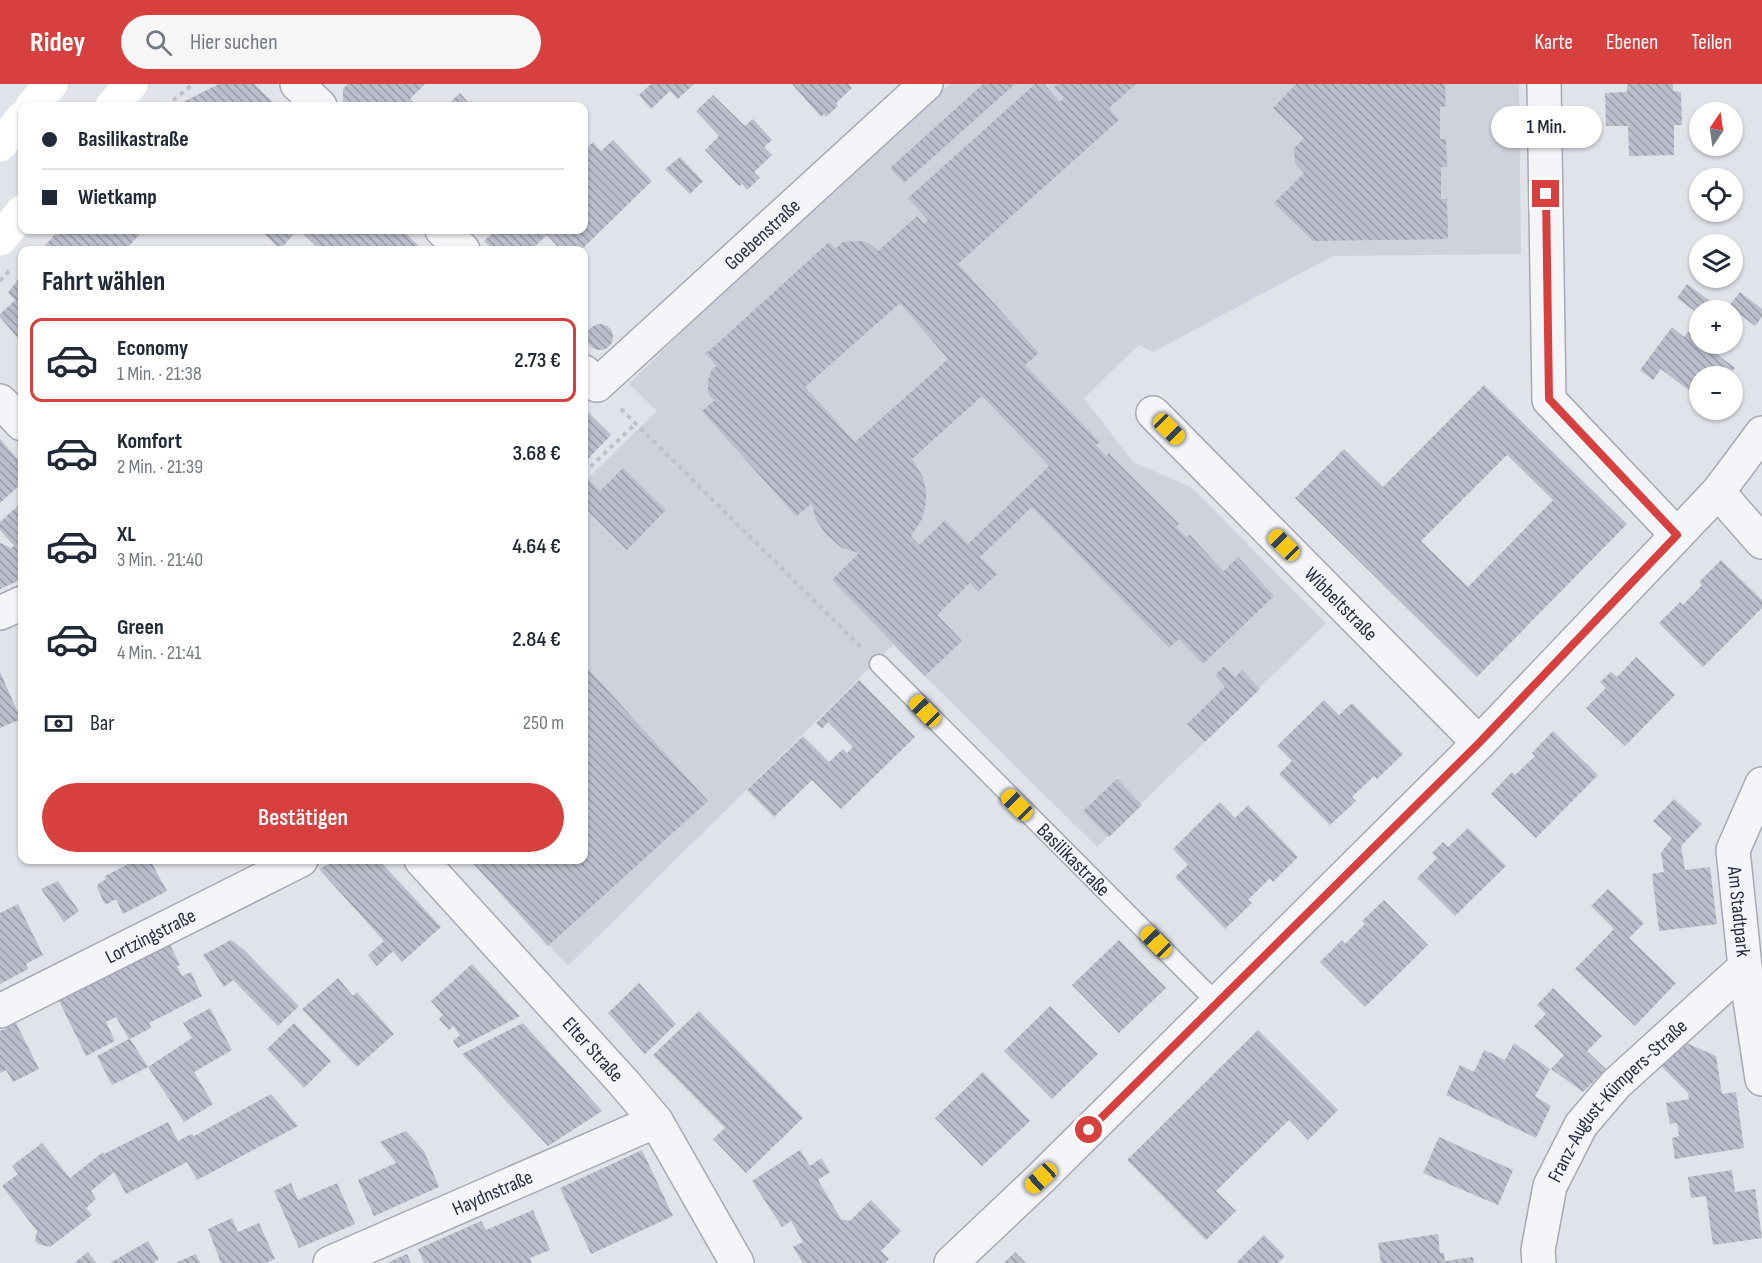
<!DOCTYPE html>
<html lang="de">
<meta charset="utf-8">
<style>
body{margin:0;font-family:"Sofia Sans Condensed",sans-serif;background:#f6f6f7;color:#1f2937;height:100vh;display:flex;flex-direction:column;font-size:22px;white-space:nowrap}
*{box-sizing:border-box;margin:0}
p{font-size:20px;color:#747a83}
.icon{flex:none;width:33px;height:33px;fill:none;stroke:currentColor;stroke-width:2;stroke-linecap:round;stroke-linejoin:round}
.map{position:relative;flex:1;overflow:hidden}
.drawer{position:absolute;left:18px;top:162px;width:570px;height:618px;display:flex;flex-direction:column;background:#fff;border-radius:12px;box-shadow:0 2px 4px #0004}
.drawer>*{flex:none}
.hud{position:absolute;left:18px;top:18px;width:570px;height:132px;border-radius:12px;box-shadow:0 2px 4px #0004;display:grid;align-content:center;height:132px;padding:0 24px;background:#fff}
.needle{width:39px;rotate:13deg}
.fabs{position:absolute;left:1689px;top:18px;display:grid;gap:12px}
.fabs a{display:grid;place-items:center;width:54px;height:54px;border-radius:50%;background:#fff;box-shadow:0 2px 4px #0004;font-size:30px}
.end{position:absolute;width:27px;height:27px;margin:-14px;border:8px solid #d6413f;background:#fff;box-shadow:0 0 0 3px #fff}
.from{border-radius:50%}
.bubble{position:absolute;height:42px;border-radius:21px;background:#fff;box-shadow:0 2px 4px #0004;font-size:20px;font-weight:600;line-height:42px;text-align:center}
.car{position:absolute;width:18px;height:36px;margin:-18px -9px;border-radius:8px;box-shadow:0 0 4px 2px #0007;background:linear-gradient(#f5c518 24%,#345 0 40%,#f5c518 0 76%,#345 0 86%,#f5c518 0)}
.hud b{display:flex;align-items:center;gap:21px;height:57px;font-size:22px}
.hud b+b{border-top:2px solid #e0e1e3}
.hud i{width:15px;height:15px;background:#1f2937}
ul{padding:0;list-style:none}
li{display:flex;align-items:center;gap:18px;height:84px;margin:0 12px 9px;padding:0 12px;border:3px solid transparent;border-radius:12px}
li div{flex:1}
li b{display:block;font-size:22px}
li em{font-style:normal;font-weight:600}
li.current{border-color:#d6413f}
li>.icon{width:54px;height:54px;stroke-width:1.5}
h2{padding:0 24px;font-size:27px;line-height:72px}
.pay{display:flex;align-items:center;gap:15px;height:66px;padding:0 24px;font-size:22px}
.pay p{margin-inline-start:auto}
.cta{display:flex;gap:12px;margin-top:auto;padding:12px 24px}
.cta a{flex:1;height:69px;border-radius:36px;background:#d6413f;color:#fff;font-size:24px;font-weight:600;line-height:69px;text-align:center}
header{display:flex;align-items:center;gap:36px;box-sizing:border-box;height:84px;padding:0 30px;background:#d6413f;color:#fff}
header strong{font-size:28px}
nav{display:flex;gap:33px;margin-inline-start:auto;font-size:21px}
.search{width:420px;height:54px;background:#f6f6f7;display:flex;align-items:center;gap:15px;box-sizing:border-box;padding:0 21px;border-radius:33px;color:#747a83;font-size:22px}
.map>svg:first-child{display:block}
</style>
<header>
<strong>Ridey</strong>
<div class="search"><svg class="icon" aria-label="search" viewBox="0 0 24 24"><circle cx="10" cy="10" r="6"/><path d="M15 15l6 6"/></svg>Hier suchen</div>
<nav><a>Karte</a><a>Ebenen</a><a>Teilen</a></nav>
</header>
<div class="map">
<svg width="1762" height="1179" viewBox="0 0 1762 1179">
<defs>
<pattern id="building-back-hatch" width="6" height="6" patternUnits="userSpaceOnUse" patternTransform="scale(1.5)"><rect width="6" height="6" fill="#bbbecb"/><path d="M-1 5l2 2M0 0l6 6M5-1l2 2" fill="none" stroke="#989ba6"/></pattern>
</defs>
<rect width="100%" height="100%" fill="#e1e3ea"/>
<path fill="#cfd2dd" d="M950 0H1519L1521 170 1333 172 1153 268 1139 261 1084 314 1133 378 1191 403 1326 539 1097 763 893 561 568 882 471 776H584V398L657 327 629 300 835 95Z"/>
<path fill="url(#building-back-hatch)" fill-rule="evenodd" d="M219 0H254L277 22H183L181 19Z
M348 0H425L410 15 418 22H348L343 18V5Z
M651 0H694L678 15 670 7 651 25 639 11Z
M792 0H848L852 4 836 19 838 22 826 33 824 30 821 33Z
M983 0H1015L904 99 890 84Z
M1035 0H1044L1060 18 1064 14 1054 3 1058 0H1136L1109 24 1119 36 958 180 1039 269 1025 281 1100 358 1096 361 1106 372 1110 368V371L1179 440 1176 443 1186 453 1189 451 1191 452 1222 486 1224 487 1238 473 1274 512 1203 580 1179 555 1169 564 1032 423 980 473 997 490 978 508 970 499 937 531 962 557 925 592 832 496 859 469 842 464 826 450 816 436 812 419 797 432 795 431 702 327 715 316 710 313 708 307V296L712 285 717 282 705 269 707 267 708 268 829 158 835 165 843 158 862 157 870 160 878 167 917 132 924 140 928 136 908 114ZM900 219 948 275 855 358 805 303ZM982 312 1049 382 968 460 945 436 919 461 911 452 922 435 926 419V408L923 393 912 375Z
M1296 0H1445L1446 22 1440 23V55H1446L1447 83H1441V115H1447L1448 155 1313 157 1274 119 1304 89 1295 79 1294 64 1304 54 1273 24Z
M1627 0H1673V7L1681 8 1682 41H1674V71L1629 72 1628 42H1606L1605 9 1627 8Z
M460 9 469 19 471 16 476 22H446Z
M713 11 745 42 753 35 772 56 764 63 772 71 754 88 760 94 747 106 742 100 739 102 705 66 719 52 696 27Z
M613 56 652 97 581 166H561L547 151 531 166H494L484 157 496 146H584V67L593 58 601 67Z
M680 73 703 97 690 110 665 85Z
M59 146H144L125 166H41Z
M260 146H298L282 163 285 166H278L280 165Z
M299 146H402L423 166H320Z
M22 190V259L0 233V230L15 216 8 209Z
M1687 200 1713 219 1707 226H1700V231L1677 214Z
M1740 208 1762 225V233L1755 242 1729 222Z
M587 253a13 13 0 1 1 26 0a13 13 0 1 1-26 0Z
M1672 243 1684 253 1688 248 1700 256V260H1704L1735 284 1728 292H1700V315L1661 285 1653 296 1640 286Z
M1484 301 1627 440 1477 593 1295 414 1344 365 1383 403ZM1507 371 1553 416 1468 503 1421 457Z
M584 324 611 351 584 379Z
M0 355 22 380V399L0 419Z
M623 384 666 426 627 466 584 423V399L588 395 600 407Z
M22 418V495L0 505V459L11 464 14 462 0 446V438Z
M1721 476 1762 516V524L1703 583 1659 539 1680 518 1683 521 1702 501 1699 498Z
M1636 573 1675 611 1625 662 1586 624 1606 604 1600 598 1611 588 1617 593Z
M584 580 708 717 548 862 470 776H584Z
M1224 582 1235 593 1242 586 1260 605 1205 658 1187 640 1225 603 1215 591Z
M0 588 21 635 0 644Z
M859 596 915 653 841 725 812 696 774 733 747 706 803 652 829 678 843 665 847 669 853 663 828 638 822 645 816 639Z
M1324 616 1339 631 1352 619 1403 670 1377 695 1374 692 1352 713 1356 717 1330 741 1279 690 1292 677 1277 662Z
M1553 647 1598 691 1536 754 1491 710 1512 688 1515 691 1535 672 1532 669Z
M1117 695 1142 721 1109 753 1083 727Z
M1674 715 1702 740 1681 762 1685 786 1710 783 1717 840 1659 847 1652 790 1664 788 1661 769 1672 754 1653 737Z
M1220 718 1235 734 1248 721 1298 773 1273 798 1270 794 1248 816 1252 819 1225 845 1175 793 1188 781 1173 765Z
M1468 744 1506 782 1455 832 1417 794 1437 774 1432 769 1443 758 1448 763Z
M136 776H150L167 807 123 830 116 815 107 820 104 819 97 803 98 800 106 795 105 792Z
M337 776H379L441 843 402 878 393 867 377 882 368 871 384 857 319 785Z
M58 797 79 827 64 838 41 805Z
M1608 805 1644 839 1629 854 1676 899 1635 942 1575 885 1614 845 1591 822Z
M1384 816 1428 861 1365 923 1320 878 1342 856 1345 860 1365 840 1362 837Z
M18 820 43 871 26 880 28 885 0 900V829Z
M231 856 243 865 299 922 278 942 233 896 224 903 203 871Z
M1119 856 1166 904 1119 949 1072 901Z
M170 861 180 881 177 882 182 892 191 888 202 912 149 939 151 944 130 955 148 983 112 1001 97 972 129 955 116 933 106 938 115 957 86 972 59 917Z
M472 880 520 932 458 964 453 957 460 951 453 942 449 946 439 935 443 931 431 917Z
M338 894 353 912 357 908 394 950 357 983 302 925Z
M639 899 676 940 645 970 608 929Z
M1553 904 1602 952 1587 967 1606 985 1583 1008 1551 985 1564 971 1534 942 1546 930 1537 921Z
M1050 922 1098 970 1052 1015 1004 967Z
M210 924 232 966 194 988 213 1020 184 1038 148 983 192 954 183 939Z
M699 927 803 1034 746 1089 713 1055 725 1044 653 971Z
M16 939 39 985 13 998 6 986 0 989V947Z
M294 939 331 977 304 1004 267 965Z
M523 939 602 1027 548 1062 462 970Z
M1258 946 1338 1026 1308 1056 1289 1036 1216 1107 1236 1127 1206 1156 1127 1076Z
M1682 957 1716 972 1722 1010 1736 1008 1744 1064 1675 1075 1672 1054 1679 1052 1677 1039 1670 1040 1666 1019 1689 1015 1688 1009 1659 980Z
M1514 959 1550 985 1535 1012 1551 1022 1536 1054 1446 1011 1460 981 1474 988 1484 966 1505 976Z
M983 988 1030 1037 982 1082 935 1034Z
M271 1010 298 1042 197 1096 187 1078 126 1110 114 1088 91 1107 96 1115 86 1124 92 1131 50 1163 38 1160 35 1156 37 1147 2 1102 18 1090 12 1082 42 1059 70 1094 103 1068 104 1070 168 1038 178 1057 191 1050 194 1052Z
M406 1047 424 1067 439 1103 374 1132 358 1096 396 1079 380 1058Z
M1439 1053 1513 1086 1498 1121 1423 1089Z
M642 1066 673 1132 591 1170 560 1104Z
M800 1066 810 1082 821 1074 830 1088 818 1096 841 1135 850 1137 871 1116 901 1147 881 1167 889 1175 885 1179H803L793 1163 803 1158 791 1137 782 1143 752 1097Z
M1732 1086 1735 1108 1755 1105 1762 1154 1713 1161 1706 1112 1691 1114 1688 1093Z
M291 1099 298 1116 337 1099 355 1140 299 1164 274 1107Z
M533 1126 550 1166 530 1174 532 1179H424L418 1165 481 1137 486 1146Z
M232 1134 238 1148 259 1139 275 1175 266 1179H221L208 1145Z
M1438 1150 1440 1169H1444L1445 1177 1473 1173 1474 1179H1381L1378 1159Z
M1264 1151 1285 1172 1278 1179H1236Z
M148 1157 159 1175 153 1179H110Z
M88 1168 96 1179H74Z
M1015 1168 1026 1179H1004Z
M196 1170 200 1179H175Z
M407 1170 411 1179H387Z"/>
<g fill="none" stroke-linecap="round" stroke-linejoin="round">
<defs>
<g id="service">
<path id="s1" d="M879 580 1218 920"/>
</g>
<g id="minor">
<path d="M297 0 320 22"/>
<path d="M1544 0 1549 316 1677 451"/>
<path d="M442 146 463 166"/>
<path id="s2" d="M584 288 597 301 926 0"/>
<path d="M0 317 22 340"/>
<path id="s3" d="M1153 329 1479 659"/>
<path d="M1718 408 1762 458"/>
<path d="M0 529 22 519"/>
<path id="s4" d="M1762 700 1733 766 1745 883 1762 995"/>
<path id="s5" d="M421 776 624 999 656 1037 737 1179"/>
<path id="s6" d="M0 927 301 776"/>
<path id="s7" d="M330 1179 656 1037"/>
<path d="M951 1179 1041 1094 1479 659 1718 408 1762 349"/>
<path id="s8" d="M1539 1179 1538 1166 1550 1102 1581 1041 1616 1000 1745 883"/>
</g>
</defs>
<use href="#service" stroke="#a6a9b5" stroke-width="21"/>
<use href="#minor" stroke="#a6a9b5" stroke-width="36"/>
<path stroke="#bfc1c9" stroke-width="4" stroke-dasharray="4.5 4.5" stroke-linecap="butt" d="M166 22 193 0
M0 197 9 187
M621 325 861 563
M584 389 635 340"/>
<use href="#service" stroke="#f4f5f8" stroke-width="18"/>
<use href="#minor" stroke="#f4f5f8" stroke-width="33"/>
<path stroke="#fff" stroke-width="33" d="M32 22 51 0
M112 22 131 0
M0 61 22 34
M0 155 22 128"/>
</g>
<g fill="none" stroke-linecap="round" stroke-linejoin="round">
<path stroke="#d6413f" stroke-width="8" d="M1089 1046 1479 659 1677 451 1549 315 1546 110"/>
</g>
<g text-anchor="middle" stroke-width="5" stroke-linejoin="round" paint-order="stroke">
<g font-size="20" fill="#282e43" stroke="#f1f3f8">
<text dy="7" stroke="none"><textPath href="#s2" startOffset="242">Goebenstraße</textPath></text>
<text dy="7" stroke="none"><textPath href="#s3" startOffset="268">Wibbeltstraße</textPath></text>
<text dy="7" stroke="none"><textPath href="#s1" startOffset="276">Basilikastraße</textPath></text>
<text dy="7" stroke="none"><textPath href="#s4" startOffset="134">Am Stadtpark</textPath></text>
<text dy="7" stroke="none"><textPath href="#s6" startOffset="168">Lortzingstraße</textPath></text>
<text dy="7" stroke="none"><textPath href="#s5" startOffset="256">Elter Straße</textPath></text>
<text dy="7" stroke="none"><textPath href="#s8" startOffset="188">Franz-August-Kümpers-Straße</textPath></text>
<text dy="7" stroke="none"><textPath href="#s7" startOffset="177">Haydnstraße</textPath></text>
</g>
</g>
</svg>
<div class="fabs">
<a><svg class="needle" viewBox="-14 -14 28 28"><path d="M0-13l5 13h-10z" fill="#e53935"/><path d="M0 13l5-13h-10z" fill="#747a83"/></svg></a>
<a><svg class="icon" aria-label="locate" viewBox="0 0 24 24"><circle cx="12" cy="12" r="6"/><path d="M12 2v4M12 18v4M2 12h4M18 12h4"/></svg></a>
<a><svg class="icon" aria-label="layers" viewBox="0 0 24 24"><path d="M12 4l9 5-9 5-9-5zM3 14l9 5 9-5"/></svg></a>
<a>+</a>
<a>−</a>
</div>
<i class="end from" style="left:1089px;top:1046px"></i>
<i class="end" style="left:1546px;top:110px"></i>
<div class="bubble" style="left:1491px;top:22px;width:111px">1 Min.</div>
<i class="car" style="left:1169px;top:345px;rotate:135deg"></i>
<i class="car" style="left:1284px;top:461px;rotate:315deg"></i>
<i class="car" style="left:925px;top:627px;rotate:316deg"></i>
<i class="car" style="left:1017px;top:721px;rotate:315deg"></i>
<i class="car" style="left:1156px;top:858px;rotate:316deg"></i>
<i class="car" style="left:1041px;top:1094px;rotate:227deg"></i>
<div class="hud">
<b><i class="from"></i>Basilikastraße</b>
<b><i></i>Wietkamp</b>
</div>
<section class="drawer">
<h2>Fahrt wählen</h2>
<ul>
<li class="current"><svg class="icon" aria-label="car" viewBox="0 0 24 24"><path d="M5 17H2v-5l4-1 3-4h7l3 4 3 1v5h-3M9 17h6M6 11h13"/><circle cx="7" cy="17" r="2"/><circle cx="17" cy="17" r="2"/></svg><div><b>Economy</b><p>1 Min. · 21:38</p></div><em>2.73 €</em></li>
<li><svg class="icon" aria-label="car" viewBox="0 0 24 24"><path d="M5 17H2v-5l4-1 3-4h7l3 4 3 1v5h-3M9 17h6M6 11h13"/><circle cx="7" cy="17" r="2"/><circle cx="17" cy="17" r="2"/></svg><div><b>Komfort</b><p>2 Min. · 21:39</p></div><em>3.68 €</em></li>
<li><svg class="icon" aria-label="car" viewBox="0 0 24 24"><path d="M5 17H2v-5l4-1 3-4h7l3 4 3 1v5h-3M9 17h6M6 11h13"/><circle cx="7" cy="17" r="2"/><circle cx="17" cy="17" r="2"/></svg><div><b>XL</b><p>3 Min. · 21:40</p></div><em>4.64 €</em></li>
<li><svg class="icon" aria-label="car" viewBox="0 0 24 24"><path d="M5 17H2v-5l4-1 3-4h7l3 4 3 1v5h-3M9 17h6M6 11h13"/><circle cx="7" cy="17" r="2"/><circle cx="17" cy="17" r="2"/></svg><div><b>Green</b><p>4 Min. · 21:41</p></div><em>2.84 €</em></li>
</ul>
<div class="pay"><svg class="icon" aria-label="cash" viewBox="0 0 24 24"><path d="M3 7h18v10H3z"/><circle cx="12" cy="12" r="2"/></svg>Bar<p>250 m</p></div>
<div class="cta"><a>Bestätigen</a></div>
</section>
</div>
